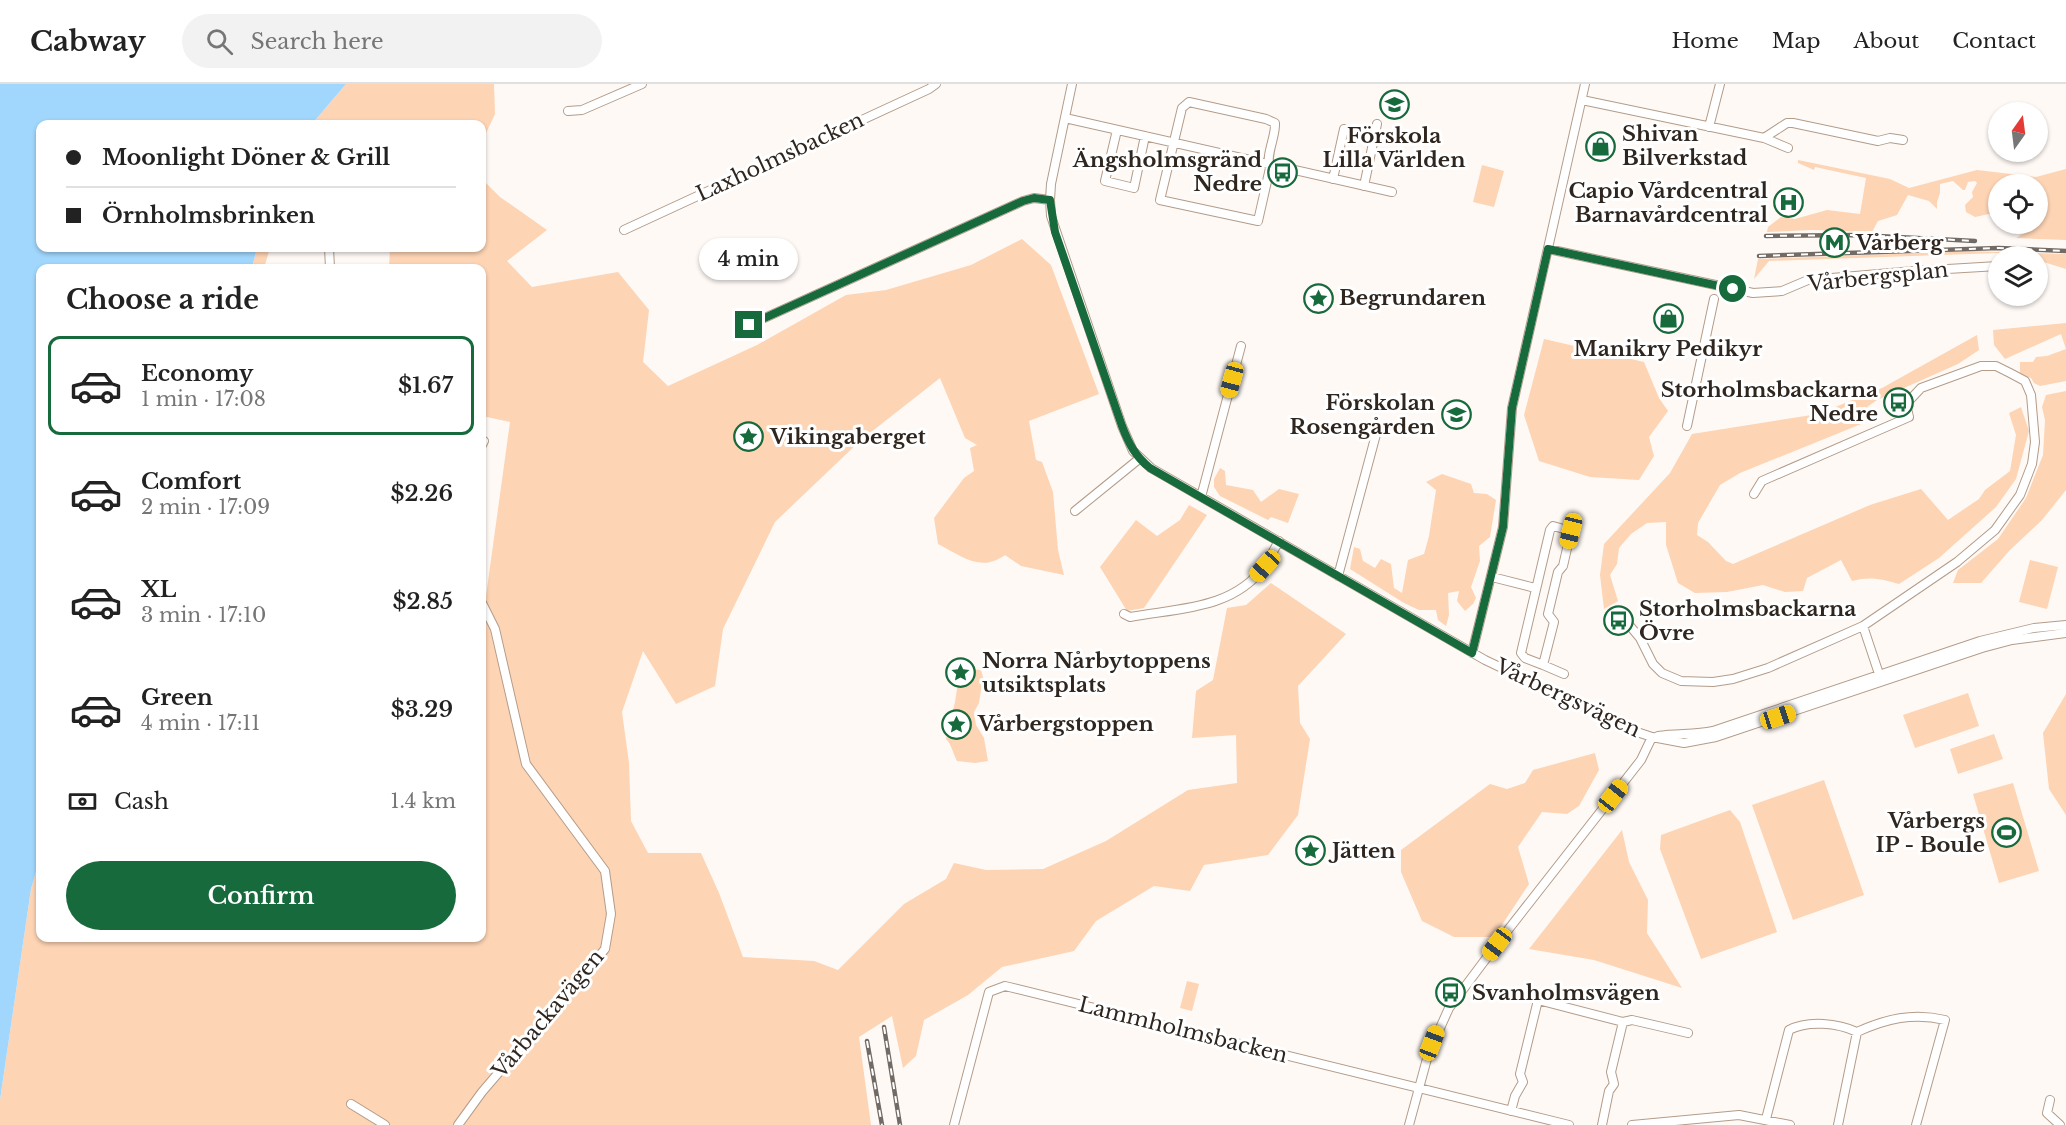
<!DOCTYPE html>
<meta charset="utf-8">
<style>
body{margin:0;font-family:"Libre Baskerville",serif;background:#f2f2f2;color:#222;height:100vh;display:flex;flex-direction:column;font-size:22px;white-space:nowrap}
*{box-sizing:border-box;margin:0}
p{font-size:20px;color:#767676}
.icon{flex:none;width:33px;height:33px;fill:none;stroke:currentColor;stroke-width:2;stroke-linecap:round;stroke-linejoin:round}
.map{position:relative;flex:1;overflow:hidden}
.side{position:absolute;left:36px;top:180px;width:450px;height:678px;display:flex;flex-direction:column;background:#fff;border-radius:12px;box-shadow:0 2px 4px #0004}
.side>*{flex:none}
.top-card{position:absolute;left:36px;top:36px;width:450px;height:132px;border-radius:12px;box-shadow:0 2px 4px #0004;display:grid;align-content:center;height:132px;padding:0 30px;background:#fff}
.needle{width:39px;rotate:14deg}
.buttons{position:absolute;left:1988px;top:18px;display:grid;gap:12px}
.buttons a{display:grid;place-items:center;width:60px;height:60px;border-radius:50%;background:#fff;box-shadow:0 2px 4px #0004;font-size:30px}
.end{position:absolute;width:27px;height:27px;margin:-14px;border:8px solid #176a3c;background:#fff;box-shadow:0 0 0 3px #fff}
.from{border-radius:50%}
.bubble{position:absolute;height:42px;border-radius:21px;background:#fff;box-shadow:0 2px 4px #0004;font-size:20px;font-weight:600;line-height:42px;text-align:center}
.car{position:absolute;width:18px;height:36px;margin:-18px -9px;border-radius:8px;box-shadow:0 0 4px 2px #0007;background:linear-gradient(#f5c518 24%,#345 0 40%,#f5c518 0 76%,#345 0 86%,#f5c518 0)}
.top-card b{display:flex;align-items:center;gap:21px;height:57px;font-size:22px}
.top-card b+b{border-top:2px solid #e0e0e0}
.top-card i{width:15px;height:15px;background:#222}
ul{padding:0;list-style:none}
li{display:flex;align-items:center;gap:18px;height:99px;margin:0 12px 9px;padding:0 18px;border:3px solid transparent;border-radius:12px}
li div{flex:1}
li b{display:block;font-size:22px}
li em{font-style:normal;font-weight:600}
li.on{border-color:#176a3c}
li>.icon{width:54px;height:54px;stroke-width:1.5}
h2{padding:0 30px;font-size:27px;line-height:72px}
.pay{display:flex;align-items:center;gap:15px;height:66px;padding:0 30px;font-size:22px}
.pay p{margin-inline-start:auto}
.action{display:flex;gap:12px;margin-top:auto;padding:12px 30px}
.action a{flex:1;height:69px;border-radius:36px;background:#176a3c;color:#fff;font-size:24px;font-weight:600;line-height:69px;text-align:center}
header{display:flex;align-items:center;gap:36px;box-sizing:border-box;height:84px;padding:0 30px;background:#fff;border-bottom:2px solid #e0e0e0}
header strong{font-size:28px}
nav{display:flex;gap:33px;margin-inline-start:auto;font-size:21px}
.search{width:420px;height:54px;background:#f2f2f2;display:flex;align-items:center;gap:15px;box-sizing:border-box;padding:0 21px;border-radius:33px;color:#767676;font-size:22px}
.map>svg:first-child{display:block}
</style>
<header>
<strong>Cabway</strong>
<div class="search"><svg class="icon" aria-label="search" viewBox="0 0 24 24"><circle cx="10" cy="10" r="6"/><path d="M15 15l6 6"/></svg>Search here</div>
<nav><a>Home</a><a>Map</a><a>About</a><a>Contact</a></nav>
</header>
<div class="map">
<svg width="2066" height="1041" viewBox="0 0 2066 1041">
<rect width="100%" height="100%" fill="#fef9f5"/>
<path fill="#fdd4b4" d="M346 0H494L495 30 482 58V40H312Z
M1798 76 1890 95 1909 104 1977 86 2036 93 2066 85V156L2016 154 2024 149V142L2022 140H2037V100H1998V128L1975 133 1966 128 1965 121 1973 113 1972 108 1977 99 1975 97 1968 98 1965 106H1963L1953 97 1940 100V109L1937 118V125L1929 117 1908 111 1897 131 1878 137 1872 148 1813 146 1767 148 1768 143 1781 133 1795 135 1827 126 1860 130 1866 94 1815 83 1814 86 1798 79Z
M1482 81 1504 87 1494 123 1473 118Z
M482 95 500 113 547 146 507 177 532 203 618 188 649 226 643 278 668 302 757 261 846 211 886 206 971 181 1022 155 1051 181 1099 310 1029 337 1036 376 1042 378 1053 408 1058 466 1064 491 1021 482 1005 471C980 489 962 472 938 460L934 434 964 394 974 387 970 364 977 361 965 354 940 294 861 356 775 438 723 545 715 602 676 620 643 567 622 628 629 679 631 737 648 769H701L719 809 743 873 814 877 838 886 904 820 946 795 954 779 986 786 1043 785 1106 757 1188 706 1237 699 1236 651 1192 654 1196 607 1213 596 1227 524 1246 521 1271 499 1346 550 1298 602 1300 639 1310 655 1298 731 1268 771 1204 781 1190 807 1154 802 1096 837 1074 867 1002 883 968 911 924 936 916 972 903 984 892 932 859 953 871 1041H0V1016L31 805 40 774V854H482V510L486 512 510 338 482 332V184H389L390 164H482Z
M257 164H270L264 184H252Z
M1970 167 2066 170V185L2037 176V172L1998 169 1769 177 1754 195 1758 175Z
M2066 239V297L2040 302 2034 299 2031 294 2020 290V278H2033L2036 273 2047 272 2066 265 2061 250 2005 275 1994 261 1993 246Z
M1977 251 1979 266 1958 280 1877 316 1867 323 1871 336 1740 389 1720 401 1698 439 1697 451 1708 458 1726 477 1733 480 1870 421 1921 405 1948 436 1979 415 1985 406 2010 387 2016 351 2009 329 2021 323 2029 347 2016 395 1996 423 1939 474 1899 500C1882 495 1870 492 1852 497L1841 476 1807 494 1803 507 1785 508 1763 501 1727 508 1695 509 1678 499 1666 461V438L1647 439 1631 450 1619 464 1617 480 1610 491 1618 517 1604 525 1600 491 1604 460 1670 389 1692 350 1818 330 1882 304Z
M1544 255 1644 278 1659 314 1668 327 1649 353 1654 372 1639 396 1590 393 1539 377 1524 331Z
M2066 307V406L2042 436 2010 466 1981 499H1953L1958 486 1998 455 2026 414 2043 371 2045 336 2042 323 2046 311Z
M1220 384 1225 387 1226 401 1253 406 1261 418 1279 405 1299 410 1288 439 1271 433 1268 436 1220 412 1214 403V395Z
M1442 390 1471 400 1474 409 1487 410 1496 416 1490 453 1479 462 1480 477 1471 503 1476 514 1473 520 1465 527 1457 517 1459 507 1448 509 1449 531 1446 542 1438 536 1436 526H1419L1404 519 1350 485 1354 463 1360 465 1363 477 1375 484 1381 475 1391 480 1394 504 1402 509 1408 476 1424 470 1429 452 1436 406 1426 398Z
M1189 421 1207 431 1144 524 1127 527 1100 483 1136 436 1157 452 1180 436Z
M2030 476 2058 483 2047 525 2019 518Z
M960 585 981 586 983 593 979 619 974 628 976 641 984 654 988 677 975 679 957 677C953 670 952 661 946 655L955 618Z
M1968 609 1979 642 1915 664 1903 631Z
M2066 610V731L2049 705 2043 649Z
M1994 650 2003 675 1958 690 1950 665Z
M1595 669 1599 686 1579 722 1567 730 1542 728 1518 763 1529 800 1494 853H1454L1422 837 1401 788V766L1490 700 1507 705 1525 699 1533 686Z
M1824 696 1864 811 1793 836 1752 721Z
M2013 699 2039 787 1999 799 1973 710Z
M1730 726 1740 738 1777 848 1701 875 1660 765 1661 751Z
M1622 746 1629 778 1648 816 1647 849 1682 904 1594 876 1529 865Z
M1187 897 1199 900 1192 927 1180 924Z"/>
<path fill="#a1d7fd" d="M0 0H346L312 40H40V164H257L252 184H40V774L31 805 0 1016Z"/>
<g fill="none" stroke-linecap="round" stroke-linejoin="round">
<defs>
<path id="minor" d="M1072 0 1051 100 1050 116 1051 132 1122 342 1133 367 1151 384 1485 576 1634 647 1652 653 1684 659 1716 653 1982 564 2012 556 2066 549
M1582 16 1764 54 1788 64
M1189 18 1266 35 1275 39C1276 53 1265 71 1270 84L1258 137 1160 116 1182 24Z
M568 27 582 26 642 0
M1065 34 1392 108
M1709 43 1720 0
M1117 46 1105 97 1134 104 1145 52
M1764 54 1787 39H1793L1878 57 1890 54 1903 56
M1333 95 1344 45
M1364 102 1377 40
M624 146 929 5 936 0
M329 164 330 184
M1548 165 1753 209 1782 207 1808 196 1914 187 1998 182
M749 241 1023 117 1034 114 1050 116
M1687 342 1714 215
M482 361 484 357
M1201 413 1241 262
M1075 427 1139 375
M1553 442 1571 447 1563 482 1558 488 1548 530 1554 538 1543 581 1525 574 1521 569 1550 446Z
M1338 492 1378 343
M1492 493 1535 504
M1622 527 1630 542 1640 554 1653 580 1662 589 1681 597 1713 598 1733 595 1768 584 1863 542 1957 478 1995 446 2020 411 2032 380 2035 358 2031 311 2025 297 2010 289 1996 282H1981L1921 304 1906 320 1909 333 1762 397 1754 410
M1124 530 1130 533C1179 524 1232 526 1265 482 1270 474 1274 465 1279 457
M1863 542 1881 596
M1472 569 1503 443 1512 324 1585 0
M1543 581 1564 590
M1658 652C1677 649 1695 651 1713 647L1980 557 2034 544 2066 541
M2050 1016 2047 1029 2060 1041
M351 1020 385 1041
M1511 1027 1515 1012 1523 998 1520 990 1538 916 1623 938 1632 936 1688 949
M1766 1035 1789 946C1808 936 1838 939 1857 948 1886 935 1913 928 1945 936L1916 1041
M458 1041 482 1008 605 865 611 830 605 787 526 680 495 545 482 519
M954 1041 989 908 1005 902 1569 1041
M1409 1041 1428 971 1449 924 1497 860 1641 676 1652 653
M1602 1041 1609 1007 1614 1000 1611 988 1623 938
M1632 1041 1739 1031 1790 1041
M1838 1041 1857 948"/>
</defs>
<use href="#minor" stroke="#b39c8a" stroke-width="10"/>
<use href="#minor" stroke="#fff" stroke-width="8"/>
<defs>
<path id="rail" d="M1766 152 1859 151 1975 157
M1759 172 1999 164 2066 167
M884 943 900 1041
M867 957 882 1041"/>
</defs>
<use href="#rail" stroke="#726a64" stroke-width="4.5"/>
<use href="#rail" stroke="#fff" stroke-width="2" stroke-dasharray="7" stroke-linecap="butt"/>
</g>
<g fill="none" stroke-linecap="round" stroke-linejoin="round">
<path stroke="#176a3c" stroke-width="8" d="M749 241 1023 117 1034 114 1050 116 1055 148 1122 342C1129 360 1135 372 1150 384L1472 569 1503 443 1512 324 1548 165 1733 205"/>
</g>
<defs>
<symbol id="school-ring" viewBox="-11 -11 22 22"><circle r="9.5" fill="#fff" stroke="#176a3c" stroke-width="1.5"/><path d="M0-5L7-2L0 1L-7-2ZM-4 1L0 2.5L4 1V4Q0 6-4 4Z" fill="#176a3c"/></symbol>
<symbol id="shop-ring" viewBox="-11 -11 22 22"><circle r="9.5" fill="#fff" stroke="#176a3c" stroke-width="1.5"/><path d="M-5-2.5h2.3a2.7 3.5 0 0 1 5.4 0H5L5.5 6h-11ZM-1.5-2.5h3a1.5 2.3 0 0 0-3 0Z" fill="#176a3c"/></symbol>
<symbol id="bus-ring" viewBox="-11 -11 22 22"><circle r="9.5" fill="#fff" stroke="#176a3c" stroke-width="1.5"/><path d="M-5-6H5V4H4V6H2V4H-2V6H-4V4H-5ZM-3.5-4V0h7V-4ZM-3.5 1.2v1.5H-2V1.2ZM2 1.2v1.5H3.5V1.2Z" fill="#176a3c"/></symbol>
<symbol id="hospital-ring" viewBox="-11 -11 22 22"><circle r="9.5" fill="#fff" stroke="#176a3c" stroke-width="1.5"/><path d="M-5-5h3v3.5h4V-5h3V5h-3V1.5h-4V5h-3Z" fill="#176a3c"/></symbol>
<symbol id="metro-ring" viewBox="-11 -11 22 22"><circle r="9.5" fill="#fff" stroke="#176a3c" stroke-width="1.5"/><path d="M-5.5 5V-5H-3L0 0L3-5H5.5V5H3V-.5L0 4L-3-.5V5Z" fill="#176a3c"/></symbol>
<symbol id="sight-ring" viewBox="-11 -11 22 22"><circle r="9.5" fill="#fff" stroke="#176a3c" stroke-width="1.5"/><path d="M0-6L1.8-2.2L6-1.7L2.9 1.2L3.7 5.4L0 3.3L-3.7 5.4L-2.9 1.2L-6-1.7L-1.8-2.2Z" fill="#176a3c"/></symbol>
<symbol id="stadium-ring" viewBox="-11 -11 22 22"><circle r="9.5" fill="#fff" stroke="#176a3c" stroke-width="1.5"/><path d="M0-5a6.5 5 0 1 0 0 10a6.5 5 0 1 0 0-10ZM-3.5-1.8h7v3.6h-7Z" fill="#176a3c"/></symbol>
</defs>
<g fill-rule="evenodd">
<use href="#school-ring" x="1378" y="4" width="33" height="33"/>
<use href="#shop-ring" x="1584" y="46" width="33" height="33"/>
<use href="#bus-ring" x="1266" y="72" width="33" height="33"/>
<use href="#hospital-ring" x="1772" y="102" width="33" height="33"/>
<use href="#metro-ring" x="1818" y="142" width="33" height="33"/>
<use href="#sight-ring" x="1302" y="198" width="33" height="33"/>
<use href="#shop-ring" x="1652" y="218" width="33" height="33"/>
<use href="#bus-ring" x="1882" y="302" width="33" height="33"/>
<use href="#school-ring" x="1440" y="314" width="33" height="33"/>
<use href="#sight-ring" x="732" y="336" width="33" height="33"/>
<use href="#bus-ring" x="1602" y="520" width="33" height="33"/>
<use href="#sight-ring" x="944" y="572" width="33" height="33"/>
<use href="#sight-ring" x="940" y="624" width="33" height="33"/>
<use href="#stadium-ring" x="1990" y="732" width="33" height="33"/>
<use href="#sight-ring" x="1294" y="750" width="33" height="33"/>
<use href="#bus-ring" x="1434" y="892" width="33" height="33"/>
</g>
<g text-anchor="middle" stroke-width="6" stroke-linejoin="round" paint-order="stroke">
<g font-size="21" font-weight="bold" fill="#2f261f" stroke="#fff" text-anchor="start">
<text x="1622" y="57">Shivan<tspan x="1622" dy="24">Bilverkstad</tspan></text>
<text x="1394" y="59" text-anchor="middle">Förskola<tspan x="1394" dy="24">Lilla Världen</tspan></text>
<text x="1262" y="83" text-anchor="end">Ängsholmsgränd<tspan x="1262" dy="24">Nedre</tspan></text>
<text x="1768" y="114" text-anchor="end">Capio Vårdcentral<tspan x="1768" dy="24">Barnavårdcentral</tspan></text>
<text x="1856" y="166">Vårberg</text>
<text x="1339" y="221">Begrundaren</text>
<text x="1668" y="272" text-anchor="middle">Manikry Pedikyr</text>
<text x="1878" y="313" text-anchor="end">Storholmsbackarna<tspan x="1878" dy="24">Nedre</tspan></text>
<text x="1435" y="326" text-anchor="end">Förskolan<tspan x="1435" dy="24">Rosengården</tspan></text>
<text x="770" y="360">Vikingaberget</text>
<text x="1639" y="532">Storholmsbackarna<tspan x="1639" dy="24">Övre</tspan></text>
<text x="982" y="584">Norra Nårbytoppens<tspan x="982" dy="24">utsiktsplats</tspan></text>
<text x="978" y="647">Vårbergstoppen</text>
<text x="1985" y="744" text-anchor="end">Vårbergs<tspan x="1985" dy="24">IP - Boule</tspan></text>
<text x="1332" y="774">Jätten</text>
<text x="1472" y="916">Svanholmsvägen</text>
</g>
<g font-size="21" fill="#2f261f" stroke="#fff">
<text transform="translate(780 73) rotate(-25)" y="7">Laxholmsbacken</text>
<text transform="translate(1878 193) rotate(-6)" y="7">Vårbergsplan</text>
<text transform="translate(1568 614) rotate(25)" y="7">Vårbergsvägen</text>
<text transform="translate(548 930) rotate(-50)" y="7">Vårbackavägen</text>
<text transform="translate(1183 946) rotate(14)" y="7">Lammholmsbacken</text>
</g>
</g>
</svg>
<div class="buttons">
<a><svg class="needle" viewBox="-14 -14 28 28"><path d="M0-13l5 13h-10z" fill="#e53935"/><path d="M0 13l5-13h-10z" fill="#767676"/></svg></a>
<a><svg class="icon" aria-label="locate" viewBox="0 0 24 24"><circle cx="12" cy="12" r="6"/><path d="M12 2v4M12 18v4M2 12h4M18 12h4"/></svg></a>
<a><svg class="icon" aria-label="layers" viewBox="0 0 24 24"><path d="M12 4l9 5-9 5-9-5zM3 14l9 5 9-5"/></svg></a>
</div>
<i class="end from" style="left:1733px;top:205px"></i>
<i class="end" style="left:749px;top:241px"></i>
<div class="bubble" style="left:699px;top:154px;width:99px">4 min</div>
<i class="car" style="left:1232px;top:296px;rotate:195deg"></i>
<i class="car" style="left:1571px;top:447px;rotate:194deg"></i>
<i class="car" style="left:1265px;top:482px;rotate:222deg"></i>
<i class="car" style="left:1778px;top:633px;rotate:72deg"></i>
<i class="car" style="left:1613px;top:712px;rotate:38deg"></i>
<i class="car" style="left:1497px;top:860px;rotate:217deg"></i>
<i class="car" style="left:1432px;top:959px;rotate:21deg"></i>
<div class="top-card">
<b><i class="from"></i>Moonlight Döner &amp; Grill</b>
<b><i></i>Örnholmsbrinken</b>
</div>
<section class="side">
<h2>Choose a ride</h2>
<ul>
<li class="on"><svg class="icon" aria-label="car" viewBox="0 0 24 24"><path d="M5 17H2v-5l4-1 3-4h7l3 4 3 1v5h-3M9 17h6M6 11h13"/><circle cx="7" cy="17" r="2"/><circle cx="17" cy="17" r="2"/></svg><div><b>Economy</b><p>1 min · 17:08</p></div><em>$1.67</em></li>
<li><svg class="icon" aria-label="car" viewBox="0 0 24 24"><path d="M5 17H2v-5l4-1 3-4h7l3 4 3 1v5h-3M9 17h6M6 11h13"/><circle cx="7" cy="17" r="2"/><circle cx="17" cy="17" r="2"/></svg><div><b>Comfort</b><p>2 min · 17:09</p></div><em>$2.26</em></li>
<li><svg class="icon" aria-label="car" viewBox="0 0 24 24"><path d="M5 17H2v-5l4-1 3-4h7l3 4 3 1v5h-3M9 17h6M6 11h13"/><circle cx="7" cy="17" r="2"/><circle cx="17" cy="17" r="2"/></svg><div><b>XL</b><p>3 min · 17:10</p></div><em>$2.85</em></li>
<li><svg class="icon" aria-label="car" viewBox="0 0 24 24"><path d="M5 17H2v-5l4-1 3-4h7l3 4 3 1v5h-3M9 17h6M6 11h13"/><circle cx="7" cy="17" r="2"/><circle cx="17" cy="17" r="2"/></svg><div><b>Green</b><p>4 min · 17:11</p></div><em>$3.29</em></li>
</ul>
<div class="pay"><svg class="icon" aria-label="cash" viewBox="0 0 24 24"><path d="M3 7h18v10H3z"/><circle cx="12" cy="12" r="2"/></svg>Cash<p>1.4 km</p></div>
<div class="action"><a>Confirm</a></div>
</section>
</div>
